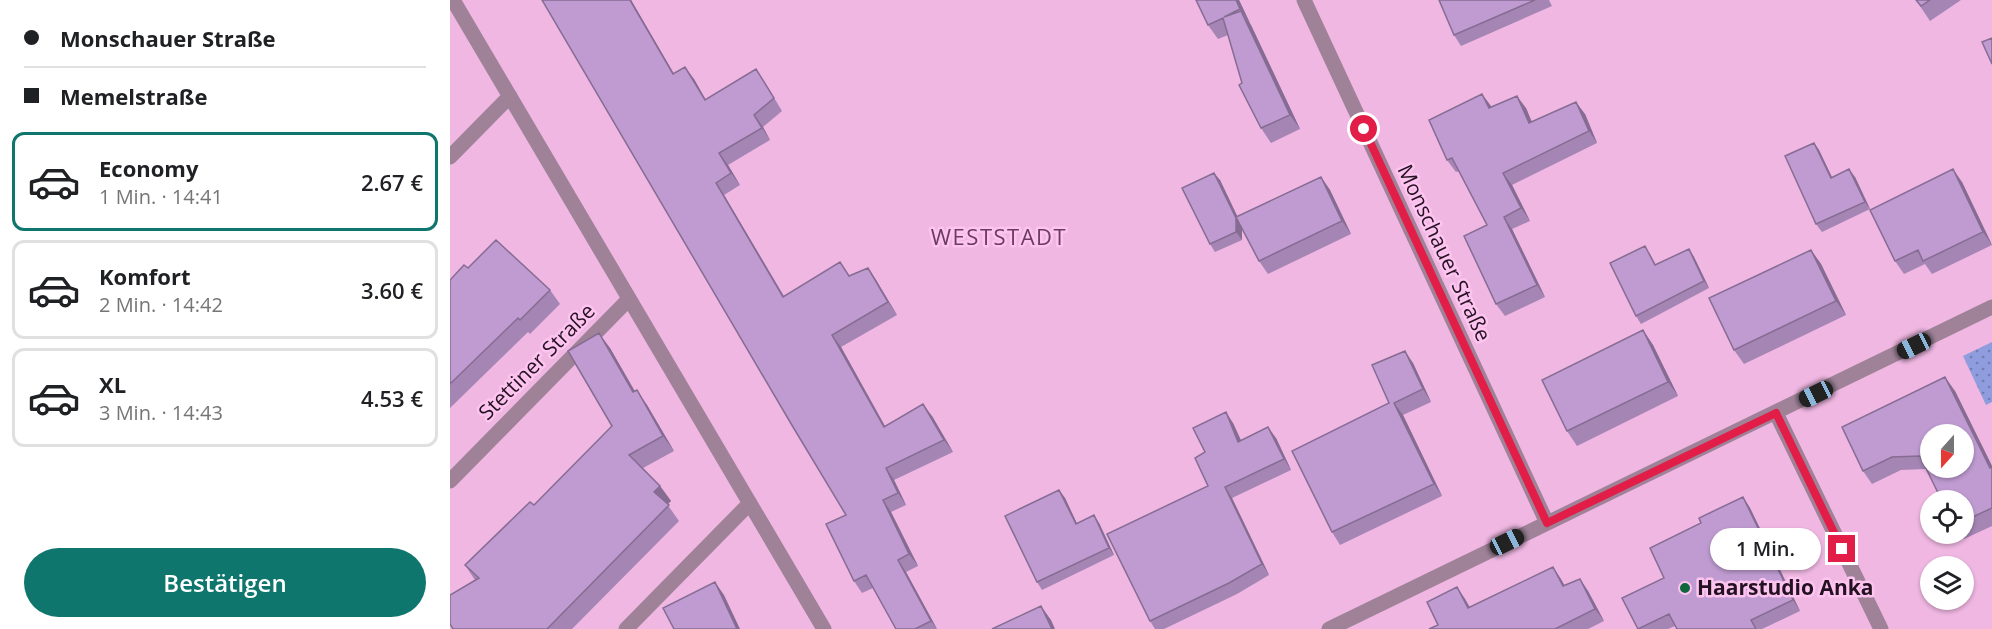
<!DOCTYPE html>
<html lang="de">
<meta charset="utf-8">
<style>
body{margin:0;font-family:"Open Sans",sans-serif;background:#f2f2f2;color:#202124;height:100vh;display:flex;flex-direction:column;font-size:22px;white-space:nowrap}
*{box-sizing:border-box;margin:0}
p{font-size:20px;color:#757577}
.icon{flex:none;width:33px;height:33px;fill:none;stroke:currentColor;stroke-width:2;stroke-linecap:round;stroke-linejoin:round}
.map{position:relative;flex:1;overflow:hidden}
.side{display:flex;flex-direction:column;background:#fff;width:450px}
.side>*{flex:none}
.banner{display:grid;align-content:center;height:132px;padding:0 24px;background:#fff}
.needle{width:39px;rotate:201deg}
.tools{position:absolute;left:1470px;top:424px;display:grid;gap:12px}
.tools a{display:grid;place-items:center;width:54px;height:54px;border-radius:50%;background:#fff;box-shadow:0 2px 4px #0004;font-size:30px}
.end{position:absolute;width:27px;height:27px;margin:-14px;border:8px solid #e11d48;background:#fff;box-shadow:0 0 0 3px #fff}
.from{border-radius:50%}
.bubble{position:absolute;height:42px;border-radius:21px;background:#fff;box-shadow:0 2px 4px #0004;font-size:20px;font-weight:600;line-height:42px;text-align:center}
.car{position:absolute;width:18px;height:36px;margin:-18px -9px;border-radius:8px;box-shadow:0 0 4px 2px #0007;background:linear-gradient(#222 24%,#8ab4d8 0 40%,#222 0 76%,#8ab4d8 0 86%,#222 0)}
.banner b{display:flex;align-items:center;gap:21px;height:57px;font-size:22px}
.banner b+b{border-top:2px solid #e0e0e0}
.banner i{width:15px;height:15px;background:#202124}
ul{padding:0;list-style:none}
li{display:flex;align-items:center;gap:18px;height:99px;margin:0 12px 9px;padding:0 12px;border:3px solid #e0e0e0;border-radius:12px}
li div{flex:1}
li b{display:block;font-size:22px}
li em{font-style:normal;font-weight:600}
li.selected{border-color:#0f766e}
li>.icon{width:54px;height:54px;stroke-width:1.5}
.cta{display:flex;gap:12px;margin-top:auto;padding:12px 24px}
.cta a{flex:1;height:69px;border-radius:36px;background:#0f766e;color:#fff;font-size:24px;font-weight:600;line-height:69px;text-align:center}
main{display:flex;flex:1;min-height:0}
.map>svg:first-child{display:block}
</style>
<main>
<section class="side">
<div class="banner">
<b><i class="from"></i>Monschauer Straße</b>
<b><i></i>Memelstraße</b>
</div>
<ul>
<li class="selected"><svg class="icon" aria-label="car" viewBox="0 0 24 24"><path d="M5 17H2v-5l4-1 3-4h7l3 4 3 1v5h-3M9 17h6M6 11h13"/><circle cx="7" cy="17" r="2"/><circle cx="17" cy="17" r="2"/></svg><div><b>Economy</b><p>1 Min. · 14:41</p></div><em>2.67 €</em></li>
<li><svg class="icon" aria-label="car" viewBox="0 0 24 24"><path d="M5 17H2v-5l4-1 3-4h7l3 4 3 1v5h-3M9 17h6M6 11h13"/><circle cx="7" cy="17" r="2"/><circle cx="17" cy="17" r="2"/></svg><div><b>Komfort</b><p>2 Min. · 14:42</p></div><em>3.60 €</em></li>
<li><svg class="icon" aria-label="car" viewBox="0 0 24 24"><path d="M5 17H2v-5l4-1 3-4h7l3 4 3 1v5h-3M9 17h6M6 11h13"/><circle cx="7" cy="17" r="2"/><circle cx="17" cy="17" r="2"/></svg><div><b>XL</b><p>3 Min. · 14:43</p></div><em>4.53 €</em></li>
</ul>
<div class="cta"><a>Bestätigen</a></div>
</section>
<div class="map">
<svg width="1542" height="629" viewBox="0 0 1542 629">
<defs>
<pattern id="grass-dots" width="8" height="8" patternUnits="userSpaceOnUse" patternTransform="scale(1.5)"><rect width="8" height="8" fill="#8f9cdd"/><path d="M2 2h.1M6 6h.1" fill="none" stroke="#757eb3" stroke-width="1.8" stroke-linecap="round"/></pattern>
</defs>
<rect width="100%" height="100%" fill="#efb7e2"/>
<path fill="url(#grass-dots)" d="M1542 342V402L1536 405 1513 356Z"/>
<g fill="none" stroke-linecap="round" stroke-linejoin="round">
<path stroke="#9f8298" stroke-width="15" d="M3 0 374 629
M854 0 1097 523
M0 157 60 96
M1326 413 1431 629
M0 481 179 299
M176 629 300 503
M879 629 1542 307"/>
</g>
<path fill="#a485b4" d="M92 0H181L224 74 244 79 256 100 314 81 332 111 313 127 320 140 278 165 290 185 274 195 334 296 400 276 418 268 426 280 447 315 391 347 435 426 482 416 503 452 444 480 456 505 441 512 468 566 456 572 487 629H446L423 588 412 593 404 581 396 515Z
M789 0 850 129 821 143 811 128 792 83 778 35 768 39 758 25Z
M989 0H1099L1102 6 1011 46 1004 35Z
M1466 0H1511L1480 21Z
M1041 107 1076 108 1082 122 1135 114 1147 143 1062 185 1080 221 1062 229 1095 297 1055 316 1046 304 1037 225 1009 171 1006 172 997 160Z
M1364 143 1369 150 1382 177H1405L1420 209 1372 232 1366 224Z
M871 177 880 190 901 234 818 274 809 261 792 227V240L765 252 760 244 770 180 787 216Z
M1512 182 1542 245 1482 274 1475 264 1454 274 1445 261Z
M1239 249 1244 257 1259 288 1191 324 1186 316 1200 254 1206 265Z
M1361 250 1371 264 1396 315 1294 364 1284 350Z
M18 268 100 290 110 304 80 334 78 332 0 408V280Z
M1193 330 1203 345 1228 396 1127 446 1117 431Z
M160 348 184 391 197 405 224 451 193 468 210 486 221 501 217 504 229 521 122 629H3L25 580 15 565 84 505 162 426Z
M963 363 981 402 953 415 992 496 890 545 882 532Z
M1505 391 1542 466V526L1514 539 1510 534H1514V501L1476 469 1451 470 1422 484 1413 471Z
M783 423 791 440 826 438 841 470 782 498 819 575 787 594 714 629H705L700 621 758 486 755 452Z
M609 490 615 498 627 524 649 523 664 555 592 590 587 582Z
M1293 497 1300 508 1350 611 1312 629H1227L1225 626 1218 629H1188L1251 523Z
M1103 567 1115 586 1130 579 1138 591 1154 621 1138 629H979L988 625 1007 587 1015 599 1020 607Z"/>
<path fill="#866c92" d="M180 0H181L231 86 223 74Z
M786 0H789L800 23 790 9Z
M791 11 801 25 850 129 840 115Z
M235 67 244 79 263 113 255 100Z
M1032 94 1041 106 1048 120 1039 108Z
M1067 96 1076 108 1087 135 1079 123Z
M1126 102 1135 114 1147 143 1139 131Z
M304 115 313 127 320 140 312 128Z
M1364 143 1369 150 1386 186 1381 178Z
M269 153 278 165 290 185 281 173Z
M1399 169 1405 177 1420 209 1415 202Z
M1503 169 1512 182 1542 245 1533 232Z
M764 173 770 180 792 226V240L786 232Z
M1053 173 1062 185 1080 221 1071 208Z
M871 177 880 190 901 234 892 221Z
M266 183 274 195 341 309 333 297Z
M1054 217 1062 229 1095 297 1087 285Z
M1239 249 1244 257 1259 288 1254 281Z
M1361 250 1371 264 1396 315 1386 301Z
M418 268 426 280 447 315 438 302Z
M1193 330 1203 345 1228 396 1218 382Z
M149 333 160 348 194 407 183 392Z
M382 335 391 347 442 439 434 427Z
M955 351 963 363 981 402 973 389Z
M1495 377 1505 391 1542 466V471Z
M187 390 197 405 224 451 213 436Z
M944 403 953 415 992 496 984 484Z
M473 404 482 416 503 452 494 440Z
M776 412 783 423 796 452 788 442Z
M818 427 826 438 841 470 834 459Z
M436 468 444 480 456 505 448 493Z
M210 486 221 501 215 507 204 492Z
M775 487 782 498 819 575 812 564Z
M609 490 615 498 631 532 626 524Z
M1293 497 1300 508 1350 611 1343 600Z
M433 500 441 512 468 566 459 554Z
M644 515 649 523 664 555 659 548Z
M448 560 456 572 487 629 481 621Z
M1103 567 1111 579 1121 598 1113 586Z
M1130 579 1138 591 1154 621 1145 609Z
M265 582 274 595 290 629H287Z
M1007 587 1015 599 1026 620 1018 608Z
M591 606 601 620 605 629H602Z"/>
<path fill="#bf9bd1" stroke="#866c92" stroke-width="1.5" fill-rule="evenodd" d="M92 0H180L223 74 235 67 255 100 306 69 324 98 304 115 312 128 269 153 281 173 266 183 333 297 390 262 399 276 418 268 438 302 382 335 434 427 473 404 494 440 436 468 448 493 433 500 459 554 448 560 481 621 465 629H446L416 575 404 581 376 524 396 515 343 427Z
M746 0H786L790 9 774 17 791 11 840 115 811 128 789 85 792 83 773 18 758 25Z
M989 0H1085L1004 35Z
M1466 0H1480L1471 6Z
M1542 38V64L1532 42Z
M1032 94 1039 108 1067 96 1079 123 1126 102 1139 131 1053 173 1071 208 1054 217 1087 285 1046 304 1014 236 1037 225 1002 158 997 160 979 120Z
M1364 143 1381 178 1399 169 1415 202 1366 224 1335 156Z
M1503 169 1533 232 1473 261 1468 250 1445 261 1420 210Z
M764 173 786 218V232L760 244 732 188Z
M871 177 892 221 809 261 786 217Z
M46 240 100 290 70 320 68 318 0 384V280L14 265 18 268Z
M1195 246 1205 265 1239 249 1254 281 1186 316 1160 263Z
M1361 250 1386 301 1284 350 1259 298Z
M1193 330 1218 382 1117 431 1092 380Z
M149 333 183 392 187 390 213 436 179 455 210 486 204 492 219 505 97 629H3L0 624V595L29 578 15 565 80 502 84 505 162 426 118 351Z
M955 351 973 389 944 403 984 484 882 532 842 451 939 403 922 365Z
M1495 377 1540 468 1542 467V508L1514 521V501H1492L1470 456 1442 457 1413 471 1392 427ZM1480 435H1514V468H1480Z
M776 412 788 442 818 427 834 459 775 487 812 564 779 583 700 621 657 534 758 486 745 458 755 452 743 428Z
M609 490 626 524 644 515 659 548 587 582 555 516Z
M1293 497 1343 600 1301 620 1306 629H1227L1219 614 1188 629 1172 598 1214 578 1200 548 1251 523 1249 518Z
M1103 567 1113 586 1130 579 1145 609 1105 629H979L988 625 977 602 1007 587 1018 608Z
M265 582 287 629H224L213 608Z
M591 606 602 629H542Z"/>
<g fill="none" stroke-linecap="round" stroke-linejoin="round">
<path stroke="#e11d48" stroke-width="8" d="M914 129 1097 523 1326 413 1392 549"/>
</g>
<circle fill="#0f683b" stroke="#fdc4f0" stroke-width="2" cx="1235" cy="588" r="6"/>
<g text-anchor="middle" stroke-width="5" stroke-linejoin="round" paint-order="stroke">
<g font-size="21" fill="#241121" stroke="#fdc4f0">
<text transform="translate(994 253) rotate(65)" y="7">Monschauer Straße</text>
<text transform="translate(87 362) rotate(-45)" y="7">Stettiner Straße</text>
</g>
<g font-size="21" font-weight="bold" fill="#241121" stroke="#fdc4f0" text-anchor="start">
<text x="1247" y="595">Haarstudio Anka</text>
</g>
<g font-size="22" letter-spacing="1.5" fill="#6b3b61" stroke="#fdc4f0">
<text x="549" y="245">WESTSTADT</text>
</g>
</g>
</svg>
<div class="tools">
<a><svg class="needle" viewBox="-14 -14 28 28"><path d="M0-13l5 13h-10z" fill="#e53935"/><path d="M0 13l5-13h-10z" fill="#757577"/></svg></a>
<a><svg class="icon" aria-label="locate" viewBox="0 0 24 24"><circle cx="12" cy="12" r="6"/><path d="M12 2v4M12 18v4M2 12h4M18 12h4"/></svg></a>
<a><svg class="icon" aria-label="layers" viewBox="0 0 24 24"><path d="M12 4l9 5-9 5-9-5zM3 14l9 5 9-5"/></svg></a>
</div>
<i class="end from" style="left:914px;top:129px"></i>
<i class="end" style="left:1392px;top:549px"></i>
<div class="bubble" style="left:1260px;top:528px;width:111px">1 Min.</div>
<i class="car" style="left:1464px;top:346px;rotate:244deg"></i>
<i class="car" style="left:1366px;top:394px;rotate:244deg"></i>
<i class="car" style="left:1057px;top:542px;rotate:64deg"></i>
</div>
</main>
